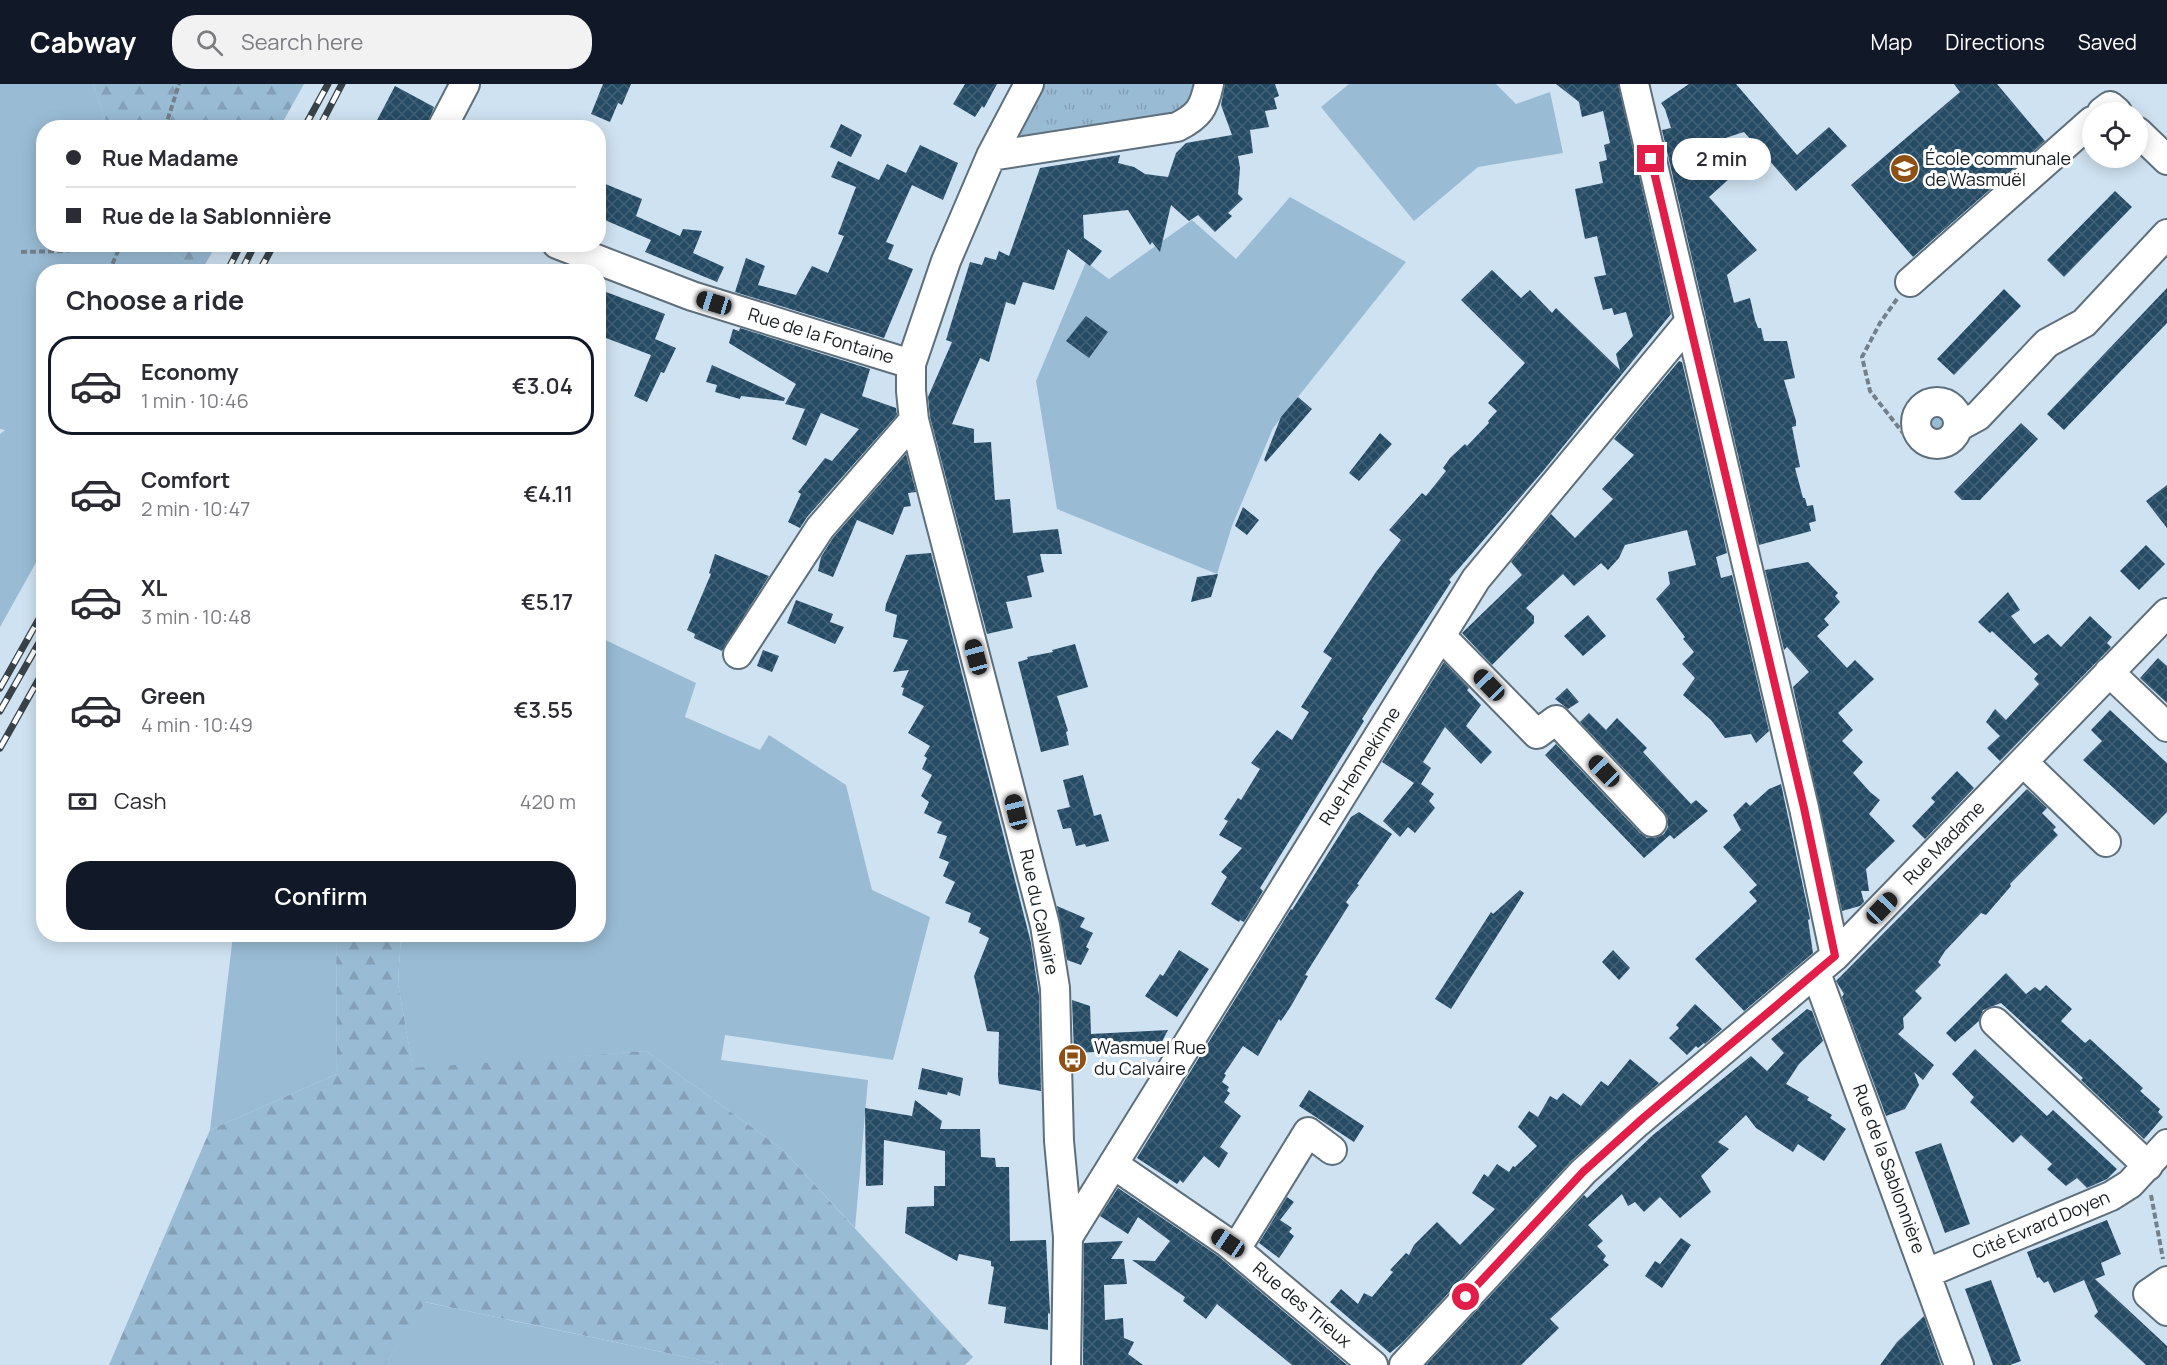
<!DOCTYPE html>
<meta charset="utf-8">
<style>
body{margin:0;font-family:Manrope,sans-serif;background:#f2f2f3;color:#2b2b33;height:100vh;display:flex;flex-direction:column;font-size:22px;white-space:nowrap}
*{box-sizing:border-box;margin:0}
p{font-size:20px;color:#7c7c81}
.icon{flex:none;width:33px;height:33px;fill:none;stroke:currentColor;stroke-width:2;stroke-linecap:round;stroke-linejoin:round}
.map{position:relative;flex:1;overflow:hidden}
.side{position:absolute;left:36px;top:180px;width:570px;height:678px;display:flex;flex-direction:column;background:#fff;border-radius:24px;box-shadow:0 3px 15px #0003}
.side>*{flex:none}
.hud{position:absolute;left:36px;top:36px;width:570px;height:132px;border-radius:24px;box-shadow:0 3px 15px #0003;display:grid;align-content:center;height:132px;padding:0 30px;background:#fff}
.controls{position:absolute;left:2082px;top:18px;display:grid;gap:12px}
.controls a{display:grid;place-items:center;width:66px;height:66px;border-radius:50%;background:#fff;box-shadow:0 3px 15px #0003;font-size:30px}
.end{position:absolute;width:27px;height:27px;margin:-14px;border:8px solid #e11d48;background:#fff;box-shadow:0 0 0 3px #fff}
.from{border-radius:50%}
.bubble{position:absolute;height:42px;border-radius:21px;background:#fff;box-shadow:0 3px 15px #0003;font-size:20px;font-weight:600;line-height:42px;text-align:center}
.car{position:absolute;width:18px;height:36px;margin:-18px -9px;border-radius:8px;box-shadow:0 0 4px 2px #0007;background:linear-gradient(#222 24%,#8ab4d8 0 40%,#222 0 76%,#8ab4d8 0 86%,#222 0)}
.hud b{display:flex;align-items:center;gap:21px;height:57px;font-size:22px}
.hud b+b{border-top:2px solid #e1e1e2}
.hud i{width:15px;height:15px;background:#2b2b33}
ul{padding:0;list-style:none}
li{display:flex;align-items:center;gap:18px;height:99px;margin:0 12px 9px;padding:0 18px;border:3px solid transparent;border-radius:24px}
li div{flex:1}
li b{display:block;font-size:22px}
li em{font-style:normal;font-weight:600}
li.on{border-color:#111827}
li>.icon{width:54px;height:54px;stroke-width:1.5}
h2{padding:0 30px;font-size:27px;line-height:72px}
.pay{display:flex;align-items:center;gap:15px;height:66px;padding:0 30px;font-size:22px}
.pay p{margin-inline-start:auto}
.cta{display:flex;gap:12px;margin-top:auto;padding:12px 30px}
.cta a{flex:1;height:69px;border-radius:24px;background:#111827;color:#fff;font-size:24px;font-weight:600;line-height:69px;text-align:center}
header{display:flex;align-items:center;gap:36px;box-sizing:border-box;height:84px;padding:0 30px;background:#111827;color:#fff}
header strong{font-size:28px}
nav{display:flex;gap:33px;margin-inline-start:auto;font-size:21px}
.search{width:420px;height:54px;background:#f2f2f3;display:flex;align-items:center;gap:15px;box-sizing:border-box;padding:0 21px;border-radius:24px;color:#7c7c81;font-size:22px}
.map>svg:first-child{display:block}
</style>
<header>
<strong>Cabway</strong>
<div class="search"><svg class="icon" aria-label="search" viewBox="0 0 24 24"><circle cx="10" cy="10" r="6"/><path d="M15 15l6 6"/></svg>Search here</div>
<nav><a>Map</a><a>Directions</a><a>Saved</a></nav>
</header>
<div class="map">
<svg width="2167" height="1281" viewBox="0 0 2167 1281">
<defs>
<pattern id="forest-firs" width="22" height="20" patternUnits="userSpaceOnUse" patternTransform="scale(1.5)"><rect width="22" height="20" fill="#99bbd4"/><path d="M5 1l3.5 6h-7zM16 11l3.5 6h-7z" fill="#83a0b6"/></pattern>
<pattern id="park-tufts" width="24" height="20" patternUnits="userSpaceOnUse" patternTransform="scale(1.5)"><rect width="24" height="20" fill="#99bbd4"/><path d="M3 7l-1-3M5 7V3M7 7l1-3M15 17l-1-3M17 17v-4M19 17l1-3" fill="none" stroke="#83a0b6"/></pattern>
<pattern id="building-cross-hatch" width="8" height="8" patternUnits="userSpaceOnUse" patternTransform="scale(1.5)"><rect width="8" height="8" fill="#254b65"/><path d="M0 0l8 8M0 8l8-8" fill="none" stroke="#436277"/></pattern>
</defs>
<rect width="100%" height="100%" fill="#cfe2f1"/>
<path fill="#99bbd4" d="M0 0H93L108 43 44 44V160L162 161 200 187 44 188 43 466 0 543V350L5 346 0 345Z
M1349 0H1496L1516 20 1550 8 1563 69 1478 83 1414 137 1321 23Z
M1290 113 1406 178 1273 344 1232 442 1217 490 1057 425 1036 297 1086 178 1109 195 1192 136 1236 175Z
M1924 338a12 12 0 1 1 24 0a12 12 0 1 1-24 0Z
M599 553 696 599 685 633 760 666 769 651 846 701 872 806 930 833 893 976 725 951 721 976 868 996 855 1144 782 1065 646 967 413 985 398 900 401 851 598 850Z
M233 851H336L337 990 210 1046Z
M424 1218 724 1281H385Z"/>
<path fill="url(#forest-firs)" d="M93 0H304L280 43 108 44Z
M162 161H216L201 188Z
M336 850 401 851 398 900 413 984 646 967 782 1065 973 1273 965 1281H724L425 1218 385 1281H109L210 1046 337 990Z"/>
<path fill="url(#park-tufts)" d="M1040 0H1196C1193 15 1181 24 1170 32L1020 58 1011 52Z"/>
<path fill="url(#building-cross-hatch)" d="M603 0H631L622 21 618 19 610 38 591 30Z
M965 0H997L984 24 982 22 975 33 953 20Z
M1225 0H1275L1279 12 1274 14 1277 25 1265 27 1269 43 1250 46 1253 69 1238 72 1240 84 1238 110 1243 115 1228 129 1232 132 1215 148 1198 131 1189 137 1171 121 1160 168 1152 158 1150 161 1128 126 1083 131 1084 154 1102 167 1090 182 1068 165 1054 206 1023 198 1015 221 1006 218 989 278 980 274 952 340 974 345V359L991 358 995 416 1010 415 1013 449 1058 445 1062 470H1040L1044 488 1027 492 1032 513 1006 518 1013 544 987 550 930 333 928 313 952 258 946 256 970 178 982 181 985 173 996 176 999 167 1009 172 1040 84 1120 71 1118 79 1134 83 1145 90 1168 93 1176 69 1186 59 1232 51 1221 21Z
M1556 0H1618L1671 230 1543 387 1449 496 1451 498 1362 635 1364 637 1260 804 1263 807 1244 838 1240 836 1239 838 1211 820 1227 793 1221 788 1242 764 1219 751 1228 737 1224 735 1238 714 1241 716 1260 685 1251 679 1277 646 1292 656 1309 628 1301 623 1332 574 1323 568 1376 488 1401 456 1389 446 1422 409 1426 412 1446 387 1443 384 1450 374 1465 360 1467 362 1489 339 1488 337 1497 327 1488 319 1525 279 1461 216 1492 186 1521 214 1530 206 1552 229 1556 224 1620 286 1616 270 1633 252 1626 228 1614 231 1612 224 1603 226 1594 193 1606 191 1597 152 1585 155 1575 105 1603 99 1599 78 1607 76 1604 61 1610 59 1603 27 1582 33 1579 18Z
M1689 0H1736L1797 71 1829 43 1847 62 1796 107 1744 48 1713 58 1719 84 1729 95 1709 113 1757 166 1727 191 1734 219 1750 214 1755 236 1758 244H1761L1764 257H1787L1795 294 1784 296 1796 337V342L1792 343 1800 383 1795 384 1803 414H1805L1807 422 1813 421 1816 437 1809 439 1811 447 1759 461 1662 46 1671 44 1665 25 1661 19Z
M1954 0H1997L2045 57 1913 173 1851 101 1960 8Z
M395 2 434 23 426 44H373Z
M841 40 862 51 851 73 830 63Z
M920 61 958 79 943 116 912 101 886 158 894 161 888 175 913 185 884 254 735 208 746 174 765 182 758 201 796 211 812 182 828 189 844 152 838 150 856 103 831 93 838 77 879 96 887 80 906 89Z
M598 97 642 115 636 132 680 152 683 145 702 147 693 169 724 183 717 198 645 168 651 156 598 133Z
M2115 107 2132 123 2064 193 2047 176Z
M2167 204V239L2064 346 2047 330Z
M598 205 665 230 655 255 676 264 664 289 661 288 647 318 634 312 651 271 598 251Z
M2004 205 2021 222 1954 291 1937 275Z
M1086 232 1108 248 1089 274 1066 257Z
M740 244 870 285 862 312 896 324 897 331 807 433 800 444 788 438 801 410 798 408 825 374 832 377 859 345 821 329 806 362 792 355 805 325 785 320 796 300 729 259 733 245 739 247Z
M1679 277 1682 278 1727 469 1716 473 1721 494 1732 491 1769 647 1756 659 1751 650 1725 654 1711 636 1683 611 1695 594 1682 580 1694 568 1683 555 1685 553 1656 515 1670 500 1668 488 1696 481 1687 446 1625 461 1619 474 1608 486 1601 479 1574 502 1563 490 1526 524 1534 532V539L1492 581 1462 549 1522 491 1511 478 1551 430 1575 454 1613 415 1602 405 1634 371 1614 355Z
M712 281 785 314 784 317 741 312 740 315 715 308 717 301 706 298Z
M1298 313 1312 325 1266 378 1264 376 1281 333Z
M2021 339 2038 355 1980 416H1962L1954 408Z
M1380 349 1392 360 1359 397 1349 389Z
M906 370 916 408 908 409 911 422 904 423 893 451 857 436 833 493 818 487 821 473 833 454Z
M2167 401V444L2146 417Z
M1243 423 1259 436 1247 451 1235 442Z
M2146 461 2165 480 2139 506 2120 487Z
M931 469 1031 859 1039 912 1041 1007 999 1000 998 992 999 948 987 947 974 892 989 854 979 849 981 844 968 838 971 829 945 819 955 798 943 792 949 778 939 774 947 752 937 749 942 738 924 729 929 718 921 712 932 691 922 685 927 674 924 672 930 662 908 649 924 622 902 611 904 604 901 603 909 586 893 588 908 556 893 553 897 531 885 527 886 520 906 471Z
M715 470 769 492 722 567 694 554 695 550 687 546 711 490 709 489Z
M1808 478 1838 509 1835 512 1840 518 1824 535 1829 541 1817 552 1847 584 1855 576 1874 595 1838 629 1853 646 1842 657 1863 678 1853 689 1870 708 1880 716 1869 730 1895 757 1866 785 1869 807H1861L1864 818 1860 822 1842 827 1793 603 1809 588 1787 563 1784 566 1765 486Z
M1218 490 1211 513 1191 518 1197 493Z
M2008 508 2020 526 2011 532 2034 560 2048 550 2061 563 2090 532 2112 553 2107 559 2111 563 2000 677 1987 664 2000 652 1986 638 1995 625 2006 636 2039 600 2034 595 2038 590 1992 547 1990 549 1978 538Z
M796 516 833 530 830 538 844 543 835 560 787 539Z
M1588 531 1606 552 1583 572 1564 552Z
M1075 560 1088 603 1057 612 1068 647 1066 648 1069 661 1041 668 1018 578 1028 575 1027 573 1053 568 1052 566Z
M763 566 779 572 772 588 757 582Z
M2158 574 2167 582V619L2140 594Z
M1444 578 1469 604 1467 606 1481 621 1466 642 1492 668 1481 680 1445 643 1423 678 1431 684 1421 700 1434 710 1429 717 1435 724 1415 749 1408 743 1400 753 1383 737 1414 699 1382 678Z
M1567 604 1579 618 1568 625 1555 615Z
M2110 626 2167 679V728L2154 741 2083 676 2102 657 2091 646Z
M1589 629 1606 646 1617 634 1647 664 1643 668 1691 720 1696 716 1708 727 1674 755 1670 751 1644 774 1545 671 1556 660 1640 749 1647 754H1655L1664 750 1668 743V735L1664 727 1580 638Z
M1957 687 1974 704 1925 755 1912 742 1935 718 1931 714Z
M1083 691 1094 732 1101 730 1109 757 1086 763 1085 760 1076 762 1071 744 1063 745 1057 726 1070 723 1063 696Z
M1781 700 1810 835 1808 836 1813 869 1744 927 1695 875 1757 817 1749 808 1757 801 1723 763 1741 746 1733 731 1746 718 1750 722 1769 705Z
M2027 705 2047 724 2042 729 2056 743 2053 746 2058 751 2010 800 2011 802 1986 831 1981 829 1945 867 1938 878 1941 881 1915 907 1922 914 1903 934 1904 944 1898 950 1934 981 1923 996 1914 988 1919 1001 1905 1025 1886 1032 1842 913 1844 910 1836 897Z
M1359 728 1392 750 1357 800 1359 801 1346 818 1349 821 1305 891 1308 892 1291 922 1281 937 1279 935 1258 972 1243 962 1224 990 1226 991 1222 998 1229 1003 1227 1007 1230 1009 1224 1018 1241 1032 1220 1063 1228 1069 1219 1084 1204 1072 1183 1099 1180 1096 1177 1100 1137 1074 1291 825 1292 826 1351 733Z
M1520 806 1524 809 1451 925 1435 915 1491 828 1493 830Z
M1057 822 1085 834 1080 843 1093 849 1086 863 1089 865 1081 881 1067 876Z
M1179 866 1209 885 1177 933 1145 912 1160 890 1163 892Z
M1613 866 1630 884 1619 896 1602 878Z
M2006 889 2026 910 2035 903 2040 907 2046 901 2072 925 2061 937 2085 959 2090 955 2143 1004 2140 1007 2160 1025 2158 1028 2163 1033 2144 1055 2081 996 2083 994 2001 919 1983 926 1979 937 1955 958 1946 949Z
M1072 916 1090 922 1091 950 1168 946 1158 965 1074 969Z
M1695 920 1722 945 1705 960 1704 959 1698 964 1696 962 1687 971 1669 954 1679 944 1676 941Z
M1807 925 1812 927 1823 957 1799 980 1786 1000 1809 1013 1807 1016 1832 1031 1830 1034 1846 1045 1824 1077 1798 1060 1793 1068 1756 1044 1746 1031 1718 1058 1729 1065 1701 1092 1711 1108 1680 1134 1660 1113 1644 1128 1635 1118 1628 1122 1622 1110 1588 1141 1603 1157 1597 1162 1606 1172 1603 1176 1609 1181 1550 1235 1559 1244 1521 1281H1426L1584 1111 1587 1114 1653 1051 1751 972 1767 987 1784 969 1771 955Z
M1975 965 2047 1032 2053 1026 2117 1085 2107 1095 2087 1104 2077 1094 2066 1102 2047 1085 2052 1080 2021 1051 2013 1059 1970 1018 1974 1013 1952 990Z
M1630 975 1659 999 1571 1077 1403 1258 1390 1269 1330 1218 1341 1205 1358 1220 1364 1209 1372 1213 1393 1188 1390 1186 1406 1169 1409 1171 1414 1161 1437 1138 1460 1161 1495 1125 1472 1109 1484 1090 1488 1093 1497 1080 1509 1088 1513 1082 1515 1083 1537 1062 1518 1043 1529 1027 1538 1033 1550 1012 1557 1016 1563 1009 1581 1022 1601 997 1608 1002Z
M922 984 963 994 960 1012 948 1008 947 1011 918 1005Z
M1309 1006 1364 1042 1354 1058 1299 1022Z
M915 1016 942 1037 940 1045H980L981 1073 995 1074 996 1083H1009L1010 1157 1046 1156 1050 1228V1230L1048 1229V1246L1004 1239 1006 1223 988 1220 994 1183 991 1182V1177L959 1170 957 1177 905 1149 907 1123 934 1122V1102H945V1067L884 1056 883 1101 866 1102 865 1024 912 1032Z
M1941 1059 1970 1140 1945 1149 1915 1068Z
M1118 1104 1218 1172 1347 1281H1292L1217 1220 1206 1235 1183 1217 1185 1213 1132 1176 1155 1177 1170 1157 1138 1133 1128 1150 1100 1132Z
M1287 1113 1294 1118 1280 1136 1292 1144 1289 1148 1294 1152 1279 1174 1259 1159Z
M2107 1136 2121 1170 2101 1179 2105 1191 2095 1195 2167 1262V1281H2146L2094 1232 2098 1228 2084 1196 2054 1209 2048 1197 2044 1199 2039 1193 2037 1194 2027 1168Z
M1681 1154 1691 1161 1662 1204 1645 1192 1655 1177 1660 1180Z
M1123 1157 1111 1175H1124L1127 1200 1104 1201 1105 1236 1123 1234 1124 1254 1134 1258 1128 1270 1143 1281H1083L1084 1159Z
M1991 1196 2021 1277 2010 1281H1993L1965 1205Z
M1924 1232 1941 1281H1880L1897 1258Z"/>
<g fill="none" stroke-linecap="round" stroke-linejoin="round">
<defs>
<path id="minor" d="M1029 0 991 72 946 177 911 280V307L914 336 1045 841 1055 904 1059 1057 1068 1153 1066 1281
M1634 0 1804 724 1835 872
M2102 28 2110 22 2117 28
M442 44 465 0
M2138 48 2167 76
M991 72 1177 43C1199 32 1204 24 1209 0
M557 160 692 212 911 280
M1910 198 2092 37
M1916 339a21 21 0 1 1 42 0a21 21 0 1 1-42 0Z
M1958 343 1978 332 2047 259 2084 239 2167 150
M1441 552 1537 650 1556 636 1652 738
M738 570 820 444 914 336
M2109 588 2167 643
M2023 678 2106 758
M1816 889 1959 1281
M1995 938 2148 1082
M1113 1080 1228 1159 1373 1281
M1068 1153 1476 495 1690 237
M1236 1165 1308 1048 1332 1066
M1927 1189 2111 1112 2130 1100 2167 1060
M2167 1197 2148 1210 2167 1227
M1404 1281 1583 1088 1637 1039 1835 872 2167 529"/>
</defs>
<use href="#minor" stroke="#5e6f7c" stroke-width="32"/>
<path stroke="#73808a" stroke-width="4" stroke-dasharray="6 3" stroke-linecap="butt" d="M165 44 179 0
M21 168 65 167 94 160
M109 188 121 160
M1897 215 1880 239 1862 273 1870 307 1903 349 1923 355
M2151 1111 2163 1175"/>
<use href="#minor" stroke="#fff" stroke-width="28"/>
<defs>
<path id="rail" d="M304 44 328 0
M319 44 342 0
M227 188 241 160
M241 188 255 160
M259 188 274 160
M0 604 44 526
M0 627 44 550
M0 664 44 586"/>
</defs>
<use href="#rail" stroke="#394249" stroke-width="7"/>
<use href="#rail" stroke="#fff" stroke-width="4.5" stroke-dasharray="14" stroke-linecap="butt"/>
</g>
<g fill="none" stroke-linecap="round" stroke-linejoin="round">
<path stroke="#e11d48" stroke-width="8" d="M1466 1213 1583 1088 1643 1034 1835 872 1804 724 1651 75"/>
</g>
<defs>
<symbol id="school-disc" viewBox="-11 -11 22 22"><circle r="9.5" fill="#8e5113" stroke="#fff"/><path d="M0-5L7-2L0 1L-7-2ZM-4 1L0 2.5L4 1V4Q0 6-4 4Z" fill="#fff"/></symbol>
<symbol id="bus-disc" viewBox="-11 -11 22 22"><circle r="9.5" fill="#8e5113" stroke="#fff"/><path d="M-5-6H5V4H4V6H2V4H-2V6H-4V4H-5ZM-3.5-4V0h7V-4ZM-3.5 1.2v1.5H-2V1.2ZM2 1.2v1.5H3.5V1.2Z" fill="#fff"/></symbol>
</defs>
<g fill-rule="evenodd">
<use href="#school-disc" x="1888" y="68" width="33" height="33"/>
<use href="#bus-disc" x="1056" y="958" width="33" height="33"/>
</g>
<g text-anchor="middle" stroke-width="6" stroke-linejoin="round" paint-order="stroke">
<g font-size="18" fill="#171e23" stroke="#fff" text-anchor="start">
<text x="1925" y="81">École communale<tspan x="1925" dy="21">de Wasmuël</tspan></text>
<text x="1094" y="970">Wasmuel Rue<tspan x="1094" dy="21">du Calvaire</tspan></text>
</g>
<g font-size="18" fill="#171e23" stroke="#fff">
<text transform="translate(821 252) rotate(17)" y="6">Rue de la Fontaine</text>
<text transform="translate(1360 682) rotate(-58)" y="6">Rue Hennekinne</text>
<text transform="translate(1944 759) rotate(-46)" y="6">Rue Madame</text>
<text transform="translate(1039 828) rotate(78)" y="6">Rue du Calvaire</text>
<text transform="translate(1889 1085) rotate(70)" y="6">Rue de la Sablonnière</text>
<text transform="translate(2041 1141) rotate(-23)" y="6">Cité Evrard Doyen</text>
<text transform="translate(1302 1221) rotate(40)" y="6">Rue des Trieux</text>
</g>
</g>
</svg>
<div class="controls">
<a><svg class="icon" aria-label="locate" viewBox="0 0 24 24"><circle cx="12" cy="12" r="6"/><path d="M12 2v4M12 18v4M2 12h4M18 12h4"/></svg></a>
</div>
<i class="end from" style="left:1466px;top:1213px"></i>
<i class="end" style="left:1651px;top:75px"></i>
<div class="bubble" style="left:1672px;top:54px;width:99px">2 min</div>
<i class="car" style="left:714px;top:219px;rotate:287deg"></i>
<i class="car" style="left:976px;top:573px;rotate:345deg"></i>
<i class="car" style="left:1489px;top:601px;rotate:316deg"></i>
<i class="car" style="left:1604px;top:687px;rotate:316deg"></i>
<i class="car" style="left:1016px;top:728px;rotate:346deg"></i>
<i class="car" style="left:1882px;top:824px;rotate:44deg"></i>
<i class="car" style="left:1228px;top:1159px;rotate:304deg"></i>
<div class="hud">
<b><i class="from"></i>Rue Madame</b>
<b><i></i>Rue de la Sablonnière</b>
</div>
<section class="side">
<h2>Choose a ride</h2>
<ul>
<li class="on"><svg class="icon" aria-label="car" viewBox="0 0 24 24"><path d="M5 17H2v-5l4-1 3-4h7l3 4 3 1v5h-3M9 17h6M6 11h13"/><circle cx="7" cy="17" r="2"/><circle cx="17" cy="17" r="2"/></svg><div><b>Economy</b><p>1 min · 10:46</p></div><em>€3.04</em></li>
<li><svg class="icon" aria-label="car" viewBox="0 0 24 24"><path d="M5 17H2v-5l4-1 3-4h7l3 4 3 1v5h-3M9 17h6M6 11h13"/><circle cx="7" cy="17" r="2"/><circle cx="17" cy="17" r="2"/></svg><div><b>Comfort</b><p>2 min · 10:47</p></div><em>€4.11</em></li>
<li><svg class="icon" aria-label="car" viewBox="0 0 24 24"><path d="M5 17H2v-5l4-1 3-4h7l3 4 3 1v5h-3M9 17h6M6 11h13"/><circle cx="7" cy="17" r="2"/><circle cx="17" cy="17" r="2"/></svg><div><b>XL</b><p>3 min · 10:48</p></div><em>€5.17</em></li>
<li><svg class="icon" aria-label="car" viewBox="0 0 24 24"><path d="M5 17H2v-5l4-1 3-4h7l3 4 3 1v5h-3M9 17h6M6 11h13"/><circle cx="7" cy="17" r="2"/><circle cx="17" cy="17" r="2"/></svg><div><b>Green</b><p>4 min · 10:49</p></div><em>€3.55</em></li>
</ul>
<div class="pay"><svg class="icon" aria-label="cash" viewBox="0 0 24 24"><path d="M3 7h18v10H3z"/><circle cx="12" cy="12" r="2"/></svg>Cash<p>420 m</p></div>
<div class="cta"><a>Confirm</a></div>
</section>
</div>
